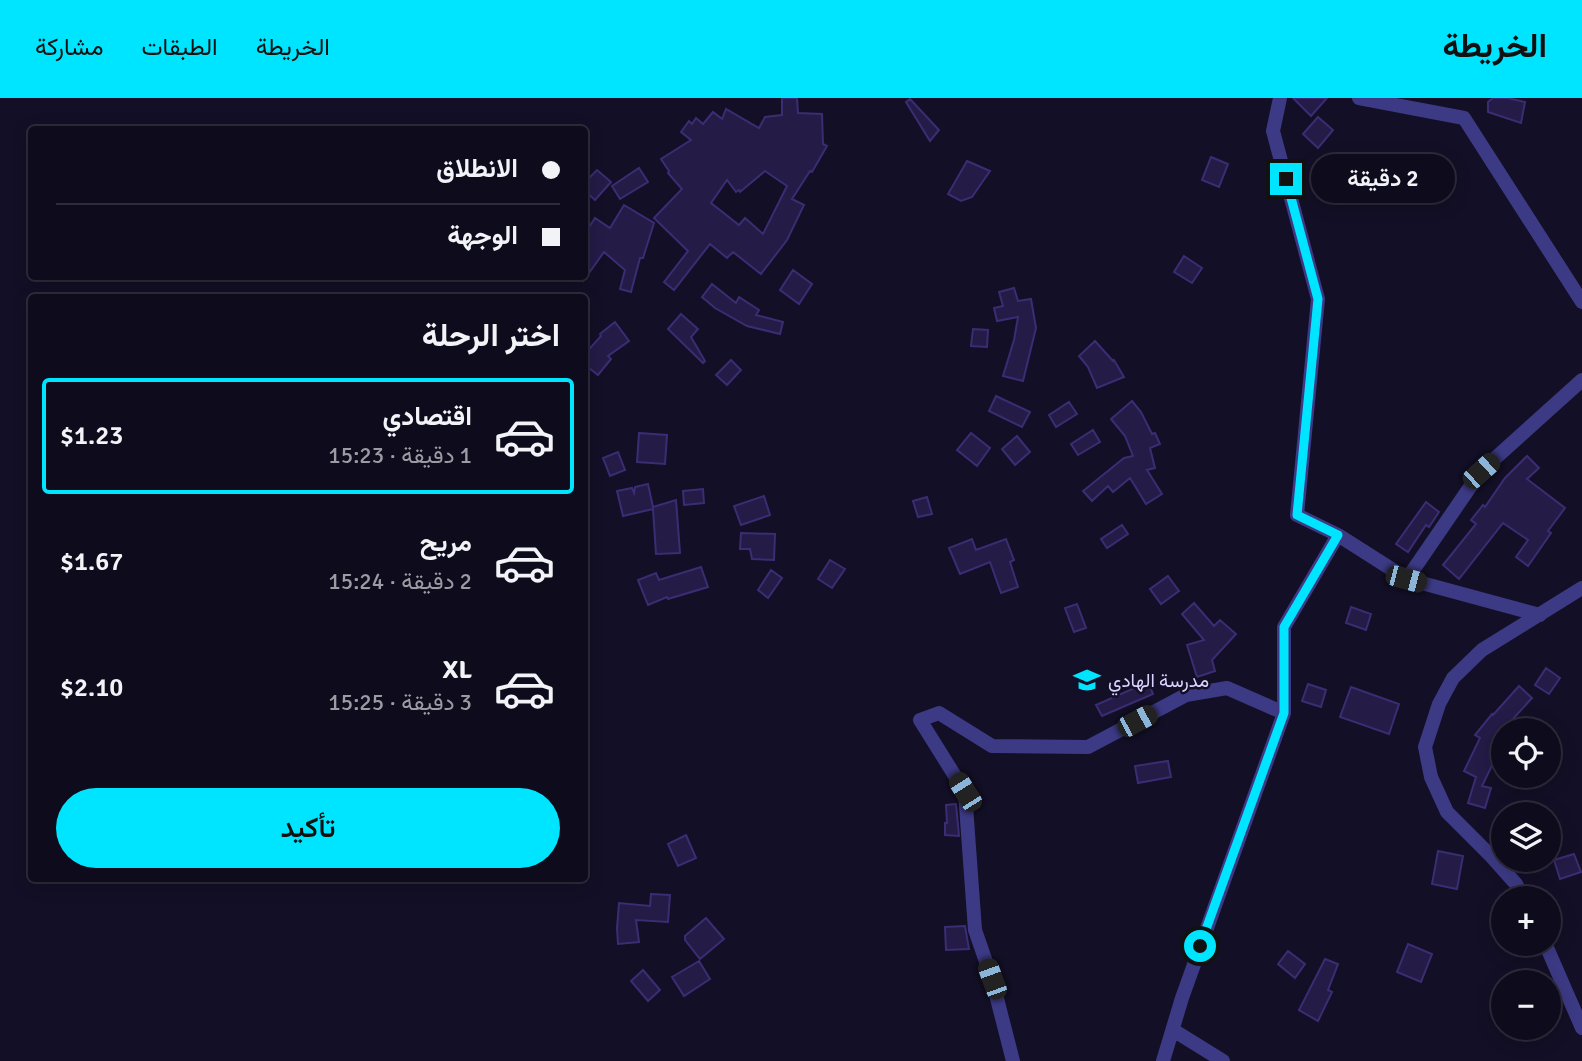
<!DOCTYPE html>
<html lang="ar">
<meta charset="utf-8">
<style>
body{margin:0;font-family:Signika,Vazirmatn,sans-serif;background:#1c1929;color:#f1f3f6;direction:rtl;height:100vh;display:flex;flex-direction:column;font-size:26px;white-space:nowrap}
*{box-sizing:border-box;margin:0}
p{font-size:23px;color:#9b9ba3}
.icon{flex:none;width:38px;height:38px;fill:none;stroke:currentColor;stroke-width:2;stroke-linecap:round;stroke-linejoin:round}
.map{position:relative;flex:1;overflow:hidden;direction:ltr}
.drawer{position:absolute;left:28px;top:196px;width:560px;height:588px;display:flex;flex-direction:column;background:#0e0b1c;border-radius:7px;box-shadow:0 4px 18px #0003,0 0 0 2px #2e2b3b;direction:rtl}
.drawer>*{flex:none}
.guide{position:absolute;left:28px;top:28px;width:560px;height:154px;border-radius:7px;box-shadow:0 4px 18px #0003,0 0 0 2px #2e2b3b;direction:rtl;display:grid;align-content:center;height:154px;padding:0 28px;background:#0e0b1c}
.controls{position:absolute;left:1491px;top:620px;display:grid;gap:14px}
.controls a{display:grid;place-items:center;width:70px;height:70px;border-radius:50%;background:#0e0b1c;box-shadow:0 4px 18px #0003,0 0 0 2px #2e2b3b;font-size:35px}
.end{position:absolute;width:32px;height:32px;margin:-16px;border:9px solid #00e5ff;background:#111;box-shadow:0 0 0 4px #111}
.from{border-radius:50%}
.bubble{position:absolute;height:49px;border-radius:24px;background:#0e0b1c;box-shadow:0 4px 18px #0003,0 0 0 2px #2e2b3b;font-size:23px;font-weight:600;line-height:49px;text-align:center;direction:rtl}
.car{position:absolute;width:21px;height:42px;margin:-21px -10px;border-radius:9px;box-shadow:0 0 5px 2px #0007;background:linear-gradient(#222 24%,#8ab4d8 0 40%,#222 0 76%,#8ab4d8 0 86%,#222 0)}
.guide b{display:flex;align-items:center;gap:24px;height:66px;font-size:26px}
.guide b+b{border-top:2px solid #2e2b3b}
.guide i{width:18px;height:18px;background:#f1f3f6}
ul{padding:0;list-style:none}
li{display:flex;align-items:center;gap:21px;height:116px;margin:0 14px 10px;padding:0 14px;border:4px solid transparent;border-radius:7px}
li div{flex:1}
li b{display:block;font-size:26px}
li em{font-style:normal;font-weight:600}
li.on{border-color:#00e5ff}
li>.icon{width:63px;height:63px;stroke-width:1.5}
h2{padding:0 28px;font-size:32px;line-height:84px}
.cta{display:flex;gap:14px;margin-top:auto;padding:14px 28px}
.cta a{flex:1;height:80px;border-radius:42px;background:#00e5ff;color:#111;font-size:28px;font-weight:600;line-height:80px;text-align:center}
header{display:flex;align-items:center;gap:42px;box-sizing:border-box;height:98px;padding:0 35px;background:#00e5ff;color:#111}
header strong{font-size:33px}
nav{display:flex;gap:38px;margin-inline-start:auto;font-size:24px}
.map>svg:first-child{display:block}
</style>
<header>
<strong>الخريطة</strong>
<nav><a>الخريطة</a><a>الطبقات</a><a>مشاركة</a></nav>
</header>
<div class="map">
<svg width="1582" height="963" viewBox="0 0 1582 963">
<rect width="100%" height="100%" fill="#130f26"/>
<path fill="#241b47" stroke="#3b2d73" stroke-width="2" fill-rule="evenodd" d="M782 0H797L798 15 822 16 823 46 827 48 812 74 810 73 792 101 804 107 787 142 761 176 733 154 727 160 710 146 674 192 664 184 688 153 654 120 682 91 668 75 669 73 661 61 691 42 681 34 689 23 692 26 696 20 703 26 713 14 722 21 726 11 759 30 765 19 782 17ZM765 73 787 88 763 136 745 120 739 127 711 105 727 82 736 94 739 92 740 94Z
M1293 0H1327L1311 18Z
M1493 0H1508L1525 4 1521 25 1488 14V4Z
M910 1 939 32 930 43 906 4Z
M1318 19 1333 32 1318 50 1303 36Z
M1211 59 1228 66 1219 89 1202 82Z
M967 63 990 73 972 99 961 103 948 96Z
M639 70 648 84 620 101 612 88Z
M597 72 611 84 595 102 584 92V85Z
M624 107 654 125 643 160H640L631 194 620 191 625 172 604 154 584 182V137L595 120 610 130Z
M1184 158 1202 170 1192 185 1174 174Z
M793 172 812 186 799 206 780 192Z
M712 186 736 205 739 199 759 212 756 217 783 224 780 236 747 228 715 210 702 199Z
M1014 190 1018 203 1031 201 1036 230 1023 283 1003 278 1014 242 1018 219 997 223 994 210 1003 208 999 194Z
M681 216 698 231 691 239 705 263 703 265 668 231Z
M615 224 629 243 608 258 611 261 598 277 584 266V257L601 238 600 236Z
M973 231 988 232 987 249 971 248Z
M1095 243 1113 263 1114 262 1124 279 1097 290 1088 269 1079 258Z
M731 262 741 272 727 287 716 277Z
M996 298 1030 314 1022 329 989 313Z
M1132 303 1141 314 1152 336 1155 335 1160 346 1150 350 1155 370 1147 372 1162 396 1146 406 1130 380 1113 394 1108 388 1092 403 1083 393 1124 360 1133 358 1125 338 1111 321Z
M1069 304 1077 316 1056 329 1049 317Z
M1093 332 1100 344 1078 357 1071 346Z
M639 335 667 337 665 366 637 364Z
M971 335 990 350 977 368 957 352Z
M1017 338 1030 354 1015 367 1002 351Z
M618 354 625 372 610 378 603 360Z
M1527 358 1539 370 1527 381 1565 410 1548 433 1551 435 1528 468 1516 459 1528 442 1503 425 1459 481 1443 467 1476 426 1471 422 1483 407 1485 409 1505 380Z
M648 386 653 409 676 402 680 455 656 456 653 411 623 418 617 393 632 390 634 395 635 389Z
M703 391 704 405 684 407 683 393Z
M764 398 770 417 741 427 734 408Z
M927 399 932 416 918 419 913 403Z
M1426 404 1439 414 1429 429 1426 427 1408 454 1396 446Z
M1122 427 1128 436 1107 450 1101 441Z
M741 435 775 436 774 462 752 461 750 451H740Z
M972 441 976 452 1006 441 1014 462 1010 464 1018 489 1001 495 990 464 960 476 949 450Z
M830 462 845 471 832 490 818 481Z
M701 469 708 489 668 501 667 499 648 507 638 482 656 475 659 482Z
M771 472 782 480 768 500 758 492Z
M1168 478 1179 493 1161 506 1150 491Z
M1194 505 1214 528 1220 522 1236 536 1212 562 1215 573 1197 579 1187 547 1204 542 1182 516Z
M1077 506 1086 530 1074 534 1065 510Z
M1351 509 1371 516 1366 532 1346 525Z
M1546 570 1560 580 1549 596 1535 587Z
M1148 584 1153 596 1102 618 1096 607Z
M1308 586 1326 592 1321 609 1302 603Z
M1519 588 1532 600 1503 632V658L1498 655 1482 688 1491 690 1485 710 1468 705 1476 679 1464 673 1480 640 1475 637 1492 616 1493 617Z
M1351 589 1399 606 1389 636 1340 619Z
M1168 663 1171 679 1138 685 1135 668Z
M956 706 959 738 945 737V725H947L946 707Z
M686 737 696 760 678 768 668 746Z
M1438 753 1463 758 1457 791 1432 786Z
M1574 756 1581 774 1560 781 1554 762Z
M651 796 670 797 668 824 636 822 639 844 618 846 617 830 619 805 650 808Z
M706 820 724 841 700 861 685 842V838Z
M965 828 969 851 946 852 945 829Z
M1408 846 1432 856 1421 884 1397 874Z
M1288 853 1305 866 1295 880 1278 866Z
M1325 861 1338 866 1328 892 1332 894 1318 923 1299 912Z
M699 863 710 881 684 898 672 879Z
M643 872 660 892 648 903 631 883Z"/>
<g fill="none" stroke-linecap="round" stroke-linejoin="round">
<path stroke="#3d3a85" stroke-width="14" d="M1280 0 1273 33 1318 201 1297 417 1338 437
M1359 0 1464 20 1582 204
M1407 481 1481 373 1582 282
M1284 615V529L1338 437 1407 481 1540 517
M1523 800 1516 786 1492 759 1447 714 1431 679 1425 649 1439 606 1453 580 1482 552 1582 490
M1545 845 1582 930
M1173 932 1223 963
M1013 963 992 881 975 832 965 694 920 622 939 615 992 648 1088 649 1186 597 1227 590 1284 615 1182 900 1163 963"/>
</g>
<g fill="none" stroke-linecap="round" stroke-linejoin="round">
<path stroke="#00e5ff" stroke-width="9" d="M1200 848 1284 615V529L1338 437 1297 417 1318 201 1286 81"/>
</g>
<defs>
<symbol id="school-bare" viewBox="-9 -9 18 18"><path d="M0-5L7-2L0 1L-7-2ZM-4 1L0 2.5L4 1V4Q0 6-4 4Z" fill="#00e5ff" stroke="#130f26" stroke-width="2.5" paint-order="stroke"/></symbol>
</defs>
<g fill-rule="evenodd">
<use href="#school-bare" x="1068" y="563" width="38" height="38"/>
</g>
<g text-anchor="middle" stroke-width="5" stroke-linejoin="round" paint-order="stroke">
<g font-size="19" fill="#d9d4ff" stroke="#130f26" text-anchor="start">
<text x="1108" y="589">مدرسة الهادي</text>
</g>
</g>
</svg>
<div class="controls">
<a><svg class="icon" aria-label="locate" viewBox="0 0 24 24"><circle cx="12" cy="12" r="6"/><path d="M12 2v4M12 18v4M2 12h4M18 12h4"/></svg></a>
<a><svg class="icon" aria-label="layers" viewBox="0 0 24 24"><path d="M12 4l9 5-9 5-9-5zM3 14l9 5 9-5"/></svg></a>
<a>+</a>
<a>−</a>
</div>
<i class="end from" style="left:1200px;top:848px"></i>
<i class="end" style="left:1286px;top:81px"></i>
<div class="bubble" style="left:1311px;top:56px;width:144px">2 دقيقة</div>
<i class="car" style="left:1481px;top:373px;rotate:48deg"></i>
<i class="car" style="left:1406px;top:481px;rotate:105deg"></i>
<i class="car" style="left:1137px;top:623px;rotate:62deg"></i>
<i class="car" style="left:965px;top:694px;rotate:328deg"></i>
<i class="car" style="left:992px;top:881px;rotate:340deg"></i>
<div class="guide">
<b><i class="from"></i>الانطلاق</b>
<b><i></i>الوجهة</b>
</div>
<section class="drawer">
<h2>اختر الرحلة</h2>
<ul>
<li class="on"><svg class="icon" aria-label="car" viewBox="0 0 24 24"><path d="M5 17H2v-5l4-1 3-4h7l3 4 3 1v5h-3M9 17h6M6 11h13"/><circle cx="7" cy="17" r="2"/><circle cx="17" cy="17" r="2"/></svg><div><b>اقتصادي</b><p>1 دقيقة · 15:23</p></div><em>$1.23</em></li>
<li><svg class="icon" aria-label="car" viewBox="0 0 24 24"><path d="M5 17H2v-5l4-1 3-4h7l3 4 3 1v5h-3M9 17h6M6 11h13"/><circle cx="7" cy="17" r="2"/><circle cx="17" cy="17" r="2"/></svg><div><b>مريح</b><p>2 دقيقة · 15:24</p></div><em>$1.67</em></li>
<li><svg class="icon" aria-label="car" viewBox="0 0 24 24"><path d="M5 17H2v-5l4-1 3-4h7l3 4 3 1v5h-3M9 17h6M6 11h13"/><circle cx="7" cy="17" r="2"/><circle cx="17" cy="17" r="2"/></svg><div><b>XL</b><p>3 دقيقة · 15:25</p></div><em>$2.10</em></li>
</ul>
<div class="cta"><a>تأكيد</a></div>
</section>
</div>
